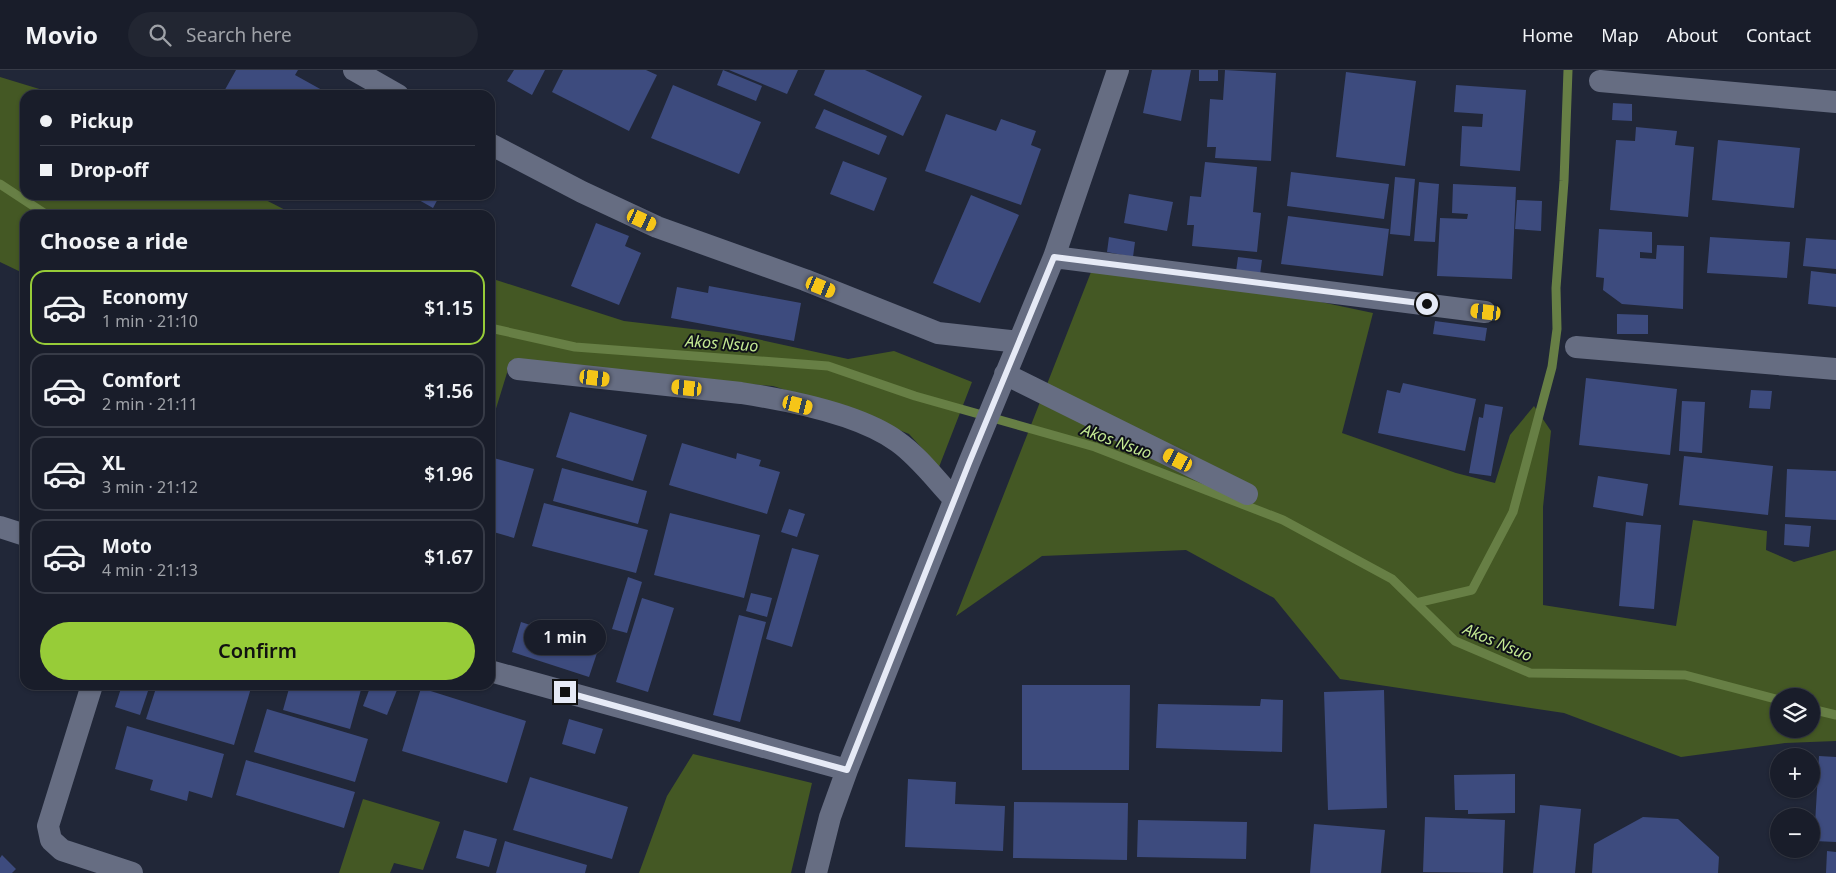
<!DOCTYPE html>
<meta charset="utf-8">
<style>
body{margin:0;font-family:"Noto Sans",sans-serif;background:#222632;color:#f1f3f6;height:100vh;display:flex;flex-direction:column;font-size:19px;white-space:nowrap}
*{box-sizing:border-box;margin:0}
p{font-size:16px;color:#9fa2a8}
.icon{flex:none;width:28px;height:28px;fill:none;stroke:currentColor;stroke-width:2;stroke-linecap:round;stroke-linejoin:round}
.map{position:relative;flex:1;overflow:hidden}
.panel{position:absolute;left:20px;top:140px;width:475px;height:480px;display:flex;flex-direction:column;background:#191d2a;border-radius:15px;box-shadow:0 1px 4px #0004,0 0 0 1px #373b47}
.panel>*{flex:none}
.hud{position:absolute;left:20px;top:20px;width:475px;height:110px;border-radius:15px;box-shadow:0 1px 4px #0004,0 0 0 1px #373b47;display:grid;align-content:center;height:110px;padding:0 20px;background:#191d2a}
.controls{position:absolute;left:1770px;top:618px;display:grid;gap:10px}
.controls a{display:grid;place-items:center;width:50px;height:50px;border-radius:50%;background:#191d2a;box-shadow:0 1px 4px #0004,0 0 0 1px #373b47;font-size:25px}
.end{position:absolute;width:22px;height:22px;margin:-11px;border:6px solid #e6eaf6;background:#111;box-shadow:0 0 0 2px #111}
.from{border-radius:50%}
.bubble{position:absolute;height:35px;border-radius:18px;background:#191d2a;box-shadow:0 1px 4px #0004,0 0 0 1px #373b47;font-size:16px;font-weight:600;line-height:35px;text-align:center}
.car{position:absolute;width:15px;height:30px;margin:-15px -8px;border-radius:6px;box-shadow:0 0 4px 1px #0007;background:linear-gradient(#f5c518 24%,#345 0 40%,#f5c518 0 76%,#345 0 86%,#f5c518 0)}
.hud b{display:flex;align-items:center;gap:18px;height:48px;font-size:19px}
.hud b+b{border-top:1px solid #373b47}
.hud i{width:12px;height:12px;background:#f1f3f6}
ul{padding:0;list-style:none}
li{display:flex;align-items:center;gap:15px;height:75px;margin:0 10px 8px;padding:0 10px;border:2px solid #373b47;border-radius:15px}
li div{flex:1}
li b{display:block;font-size:19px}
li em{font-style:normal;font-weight:600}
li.active{border-color:#97cc38}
li>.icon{width:45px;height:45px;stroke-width:1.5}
h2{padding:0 20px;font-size:22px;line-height:60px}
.cta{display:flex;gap:10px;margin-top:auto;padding:10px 20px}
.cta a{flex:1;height:58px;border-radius:30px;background:#97cc38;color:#111;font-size:20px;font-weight:600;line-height:58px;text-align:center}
header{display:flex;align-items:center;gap:30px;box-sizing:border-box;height:70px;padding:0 25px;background:#191d2a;border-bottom:1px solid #373b47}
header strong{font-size:24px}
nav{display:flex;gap:28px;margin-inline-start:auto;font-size:18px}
.search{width:350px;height:45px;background:#222632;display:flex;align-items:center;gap:12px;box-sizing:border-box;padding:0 18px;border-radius:28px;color:#9fa2a8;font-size:19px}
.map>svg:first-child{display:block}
</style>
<header>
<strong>Movio</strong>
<div class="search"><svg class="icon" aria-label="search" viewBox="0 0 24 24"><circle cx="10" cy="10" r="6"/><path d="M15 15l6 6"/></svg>Search here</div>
<nav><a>Home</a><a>Map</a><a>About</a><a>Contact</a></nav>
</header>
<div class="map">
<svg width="1836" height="803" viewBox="0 0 1836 803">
<rect width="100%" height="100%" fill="#212738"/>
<path fill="#445824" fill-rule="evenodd" d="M0 7 59 25H25V125H256L295 145H25V204L0 192Z
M1093 197 1245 216 1373 243 1342 363 1456 403 1495 413 1510 365 1534 336 1551 361 1543 437V535L1676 556 1693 450 1767 461 1766 480 1794 492 1836 480V671L1785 673 1681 687 1564 643 1340 609 1274 528 1186 480 1042 486 956 546ZM1779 626H1811V659H1779Z
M490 208 624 251 734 264 848 289 894 281 972 312 939 397 909 364 852 341 773 316 658 307 561 293 511 290 490 358Z
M693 684 812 713 791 803H639L667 726Z
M363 729 440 752 423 800 394 793 390 803H339Z"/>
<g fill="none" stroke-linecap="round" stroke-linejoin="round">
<path stroke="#677f45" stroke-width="9" d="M0 114 47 145
M490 258 575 277 828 296 915 326 1095 377 1283 450 1392 509 1455 571 1530 603 1685 605 1779 630
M1416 533 1472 520 1513 442 1552 297 1557 259 1556 218 1564 111 1568 0
M1811 639 1836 645"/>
</g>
<path fill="#3d4b7e" d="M236 0H298L295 5 331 25H222Z
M514 0H545L532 25 507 11Z
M563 0H646L657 5 629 61 552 22Z
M723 0 762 16 756 31 717 15Z
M729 0H798L787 24Z
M825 0H865L922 26 903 66 814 25Z
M1152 0H1191L1181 51 1143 43Z
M1199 0H1218V11H1199Z
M1225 0 1276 3 1271 91 1215 88 1216 77H1207L1210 29 1223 30Z
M1346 2 1416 11 1405 96 1336 87Z
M673 15 761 52 739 104 651 68Z
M1456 15 1526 20 1520 101 1460 96 1462 56 1482 57 1483 44 1454 42Z
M1613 33 1632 34V51L1612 50Z
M824 39 887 66 879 85 815 58Z
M946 44 996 61 1001 49 1036 61 1031 75 1041 79 1021 135 925 101Z
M1636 57 1677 61 1675 75 1694 77 1688 147 1610 140 1616 70 1635 71Z
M1718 70 1800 78 1794 138 1712 130Z
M843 91 887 108 874 141 830 124Z
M1205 92 1257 97 1253 142 1261 143 1257 182 1192 176 1194 155H1187L1190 126 1201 127Z
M1291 102 1389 114 1384 149 1287 136Z
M1395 107 1415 109 1410 166 1390 164Z
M1419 112 1439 114 1435 172 1414 171Z
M1453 114 1516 117 1512 209 1437 206 1440 148 1467 149 1468 144 1452 143Z
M1129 124 1173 132 1167 161 1124 153Z
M410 125H440L433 138Z
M971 125 1019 145 980 233 933 213Z
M1517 130 1542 131 1541 161 1515 159Z
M1288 146 1389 159 1383 206 1281 194Z
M596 153 629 166 625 176 641 183 619 235 571 216Z
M1599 159 1652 162V183L1640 182V188L1656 189 1657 175 1684 176 1683 239 1622 234 1603 220 1604 208 1596 207Z
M1109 167 1135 172 1133 187 1107 182Z
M1710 167 1790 172 1787 208 1707 203Z
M1806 168 1836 170V199L1803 196Z
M1238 187 1262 190 1259 212 1235 209Z
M1811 201 1836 204V237L1808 234Z
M709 216 801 233 794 271 671 248 677 217 708 223Z
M1617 244 1648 245V264H1617Z
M1435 251 1487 258 1485 271 1433 264Z
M1586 308 1677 319 1670 385 1579 375Z
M1403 313 1476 329 1465 381 1378 363 1387 320 1400 323Z
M1751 320 1772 321 1770 339 1749 338Z
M1682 331 1705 332 1702 383 1679 381Z
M1485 334 1503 337 1491 406 1469 403 1479 347 1483 348Z
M570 342 647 365 633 411 556 387Z
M682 373 736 389 737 383 761 390 759 396 780 402 767 444 669 415Z
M1684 386 1773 396 1768 445 1679 435Z
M490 387 534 399 514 468 490 461Z
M562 398 647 421 638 454 553 431Z
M1787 399 1836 401V450L1785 447Z
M1598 406 1648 414 1643 446 1593 437Z
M544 433 648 460 636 503 532 476Z
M789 439 805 444 797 467 781 462Z
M670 443 760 465 744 528 654 505Z
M1626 452 1661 455 1654 539 1619 536Z
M1785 454 1811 456 1809 477 1784 475Z
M792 478 819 485 792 577 766 569Z
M628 507 642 512 627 563 612 559Z
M751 523 772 528 767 547 746 541Z
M642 528 674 538 648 622 616 612Z
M739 545 766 552 740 652 713 645Z
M521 552 599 577 589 607 512 582Z
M122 615H150L140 645 115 637Z
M157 615H239L251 618 234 675 146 649Z
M290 615 362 616 350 659 283 640Z
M371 615H399L387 645 363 636Z
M1022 615H1130L1129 700H1022Z
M421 618 526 651 507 713 402 681Z
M1384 620 1387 738 1328 740 1324 622Z
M1261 629 1283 630 1282 682 1156 678 1158 634 1260 636Z
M267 639 368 669 355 712 254 682Z
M569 649 603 659 595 684 562 674Z
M127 656 224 684 212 728 189 721 187 731 150 720 153 710 115 699Z
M1819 686 1836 687V772L1814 771Z
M246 690 355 722 344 758 236 725Z
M1515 704V743L1468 744V740H1455L1454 705Z
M530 707 628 737 612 789 513 760Z
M908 709 956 712 955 734 1005 736 1003 781 905 777Z
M1014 732 1128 733 1127 790 1013 788Z
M1540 735 1581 739 1575 803H1533Z
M1425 747 1505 750 1503 803 1423 802Z
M1643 747 1678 749 1719 787 1718 803H1592L1594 774Z
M1138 750 1247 752 1246 789 1137 787Z
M1314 754 1385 760 1381 803H1310Z
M464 760 497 769 489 797 456 788Z
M505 771 587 795 585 803H496Z
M1827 781 1836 782V803H1826Z
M2 785 16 799 12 803H0V788Z"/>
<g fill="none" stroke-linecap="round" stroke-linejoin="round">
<path stroke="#666d82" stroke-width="22" d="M354 0 398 25
M1600 11 1836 32
M490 74 582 122 657 157 805 210 938 263 1019 272
M1054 187 1485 242
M1576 277 1836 299
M518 299 741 323C787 330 860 344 898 372 919 387 936 410 954 429
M1005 304 1247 424
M0 457 25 465
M490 601 847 700
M92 615 48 756 51 770 62 780 132 803
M816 803 830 747 847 700 969 393 1054 187 1118 0"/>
</g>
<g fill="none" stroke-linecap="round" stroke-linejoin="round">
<path stroke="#e6eaf6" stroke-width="6" d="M565 622 847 700 969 393 1054 187 1427 234"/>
</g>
<g text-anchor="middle" stroke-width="4" stroke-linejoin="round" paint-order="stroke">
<g font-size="16" font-style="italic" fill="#c3e892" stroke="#0e1018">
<text transform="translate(722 273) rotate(4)" y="6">Akos Nsuo</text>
<text transform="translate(1117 371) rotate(20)" y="6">Akos Nsuo</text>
<text transform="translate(1498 572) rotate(23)" y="6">Akos Nsuo</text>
</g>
</g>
</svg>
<div class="controls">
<a><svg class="icon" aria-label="layers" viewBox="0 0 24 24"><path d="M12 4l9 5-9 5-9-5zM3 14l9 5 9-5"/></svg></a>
<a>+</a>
<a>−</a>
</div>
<i class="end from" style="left:1427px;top:234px"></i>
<i class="end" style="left:565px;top:622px"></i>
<div class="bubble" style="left:524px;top:550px;width:82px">1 min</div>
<i class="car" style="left:642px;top:150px;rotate:115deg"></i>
<i class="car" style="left:821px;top:217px;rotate:112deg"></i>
<i class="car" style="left:1486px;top:242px;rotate:277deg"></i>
<i class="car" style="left:595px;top:308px;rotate:97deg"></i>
<i class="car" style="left:687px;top:318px;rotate:276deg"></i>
<i class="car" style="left:798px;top:335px;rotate:104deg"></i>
<i class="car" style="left:1178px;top:390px;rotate:297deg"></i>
<div class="hud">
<b><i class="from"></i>Pickup</b>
<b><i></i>Drop-off</b>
</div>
<section class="panel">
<h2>Choose a ride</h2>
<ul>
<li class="active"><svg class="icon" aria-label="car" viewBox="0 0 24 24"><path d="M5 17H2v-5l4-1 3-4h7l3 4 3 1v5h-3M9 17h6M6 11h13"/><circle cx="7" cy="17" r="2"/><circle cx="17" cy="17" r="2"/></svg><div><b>Economy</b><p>1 min · 21:10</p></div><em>$1.15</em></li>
<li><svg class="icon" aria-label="car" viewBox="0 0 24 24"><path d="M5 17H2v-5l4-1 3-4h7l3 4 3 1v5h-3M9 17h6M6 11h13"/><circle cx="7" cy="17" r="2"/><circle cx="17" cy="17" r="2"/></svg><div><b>Comfort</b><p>2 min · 21:11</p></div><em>$1.56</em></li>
<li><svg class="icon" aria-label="car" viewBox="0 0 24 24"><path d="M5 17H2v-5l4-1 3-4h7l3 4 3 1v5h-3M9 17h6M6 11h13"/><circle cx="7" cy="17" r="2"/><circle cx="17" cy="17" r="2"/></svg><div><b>XL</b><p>3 min · 21:12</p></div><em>$1.96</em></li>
<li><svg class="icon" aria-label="car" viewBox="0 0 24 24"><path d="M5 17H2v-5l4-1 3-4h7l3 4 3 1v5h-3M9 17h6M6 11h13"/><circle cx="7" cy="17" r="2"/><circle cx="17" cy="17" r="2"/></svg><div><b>Moto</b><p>4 min · 21:13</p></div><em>$1.67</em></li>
</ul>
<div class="cta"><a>Confirm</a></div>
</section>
</div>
